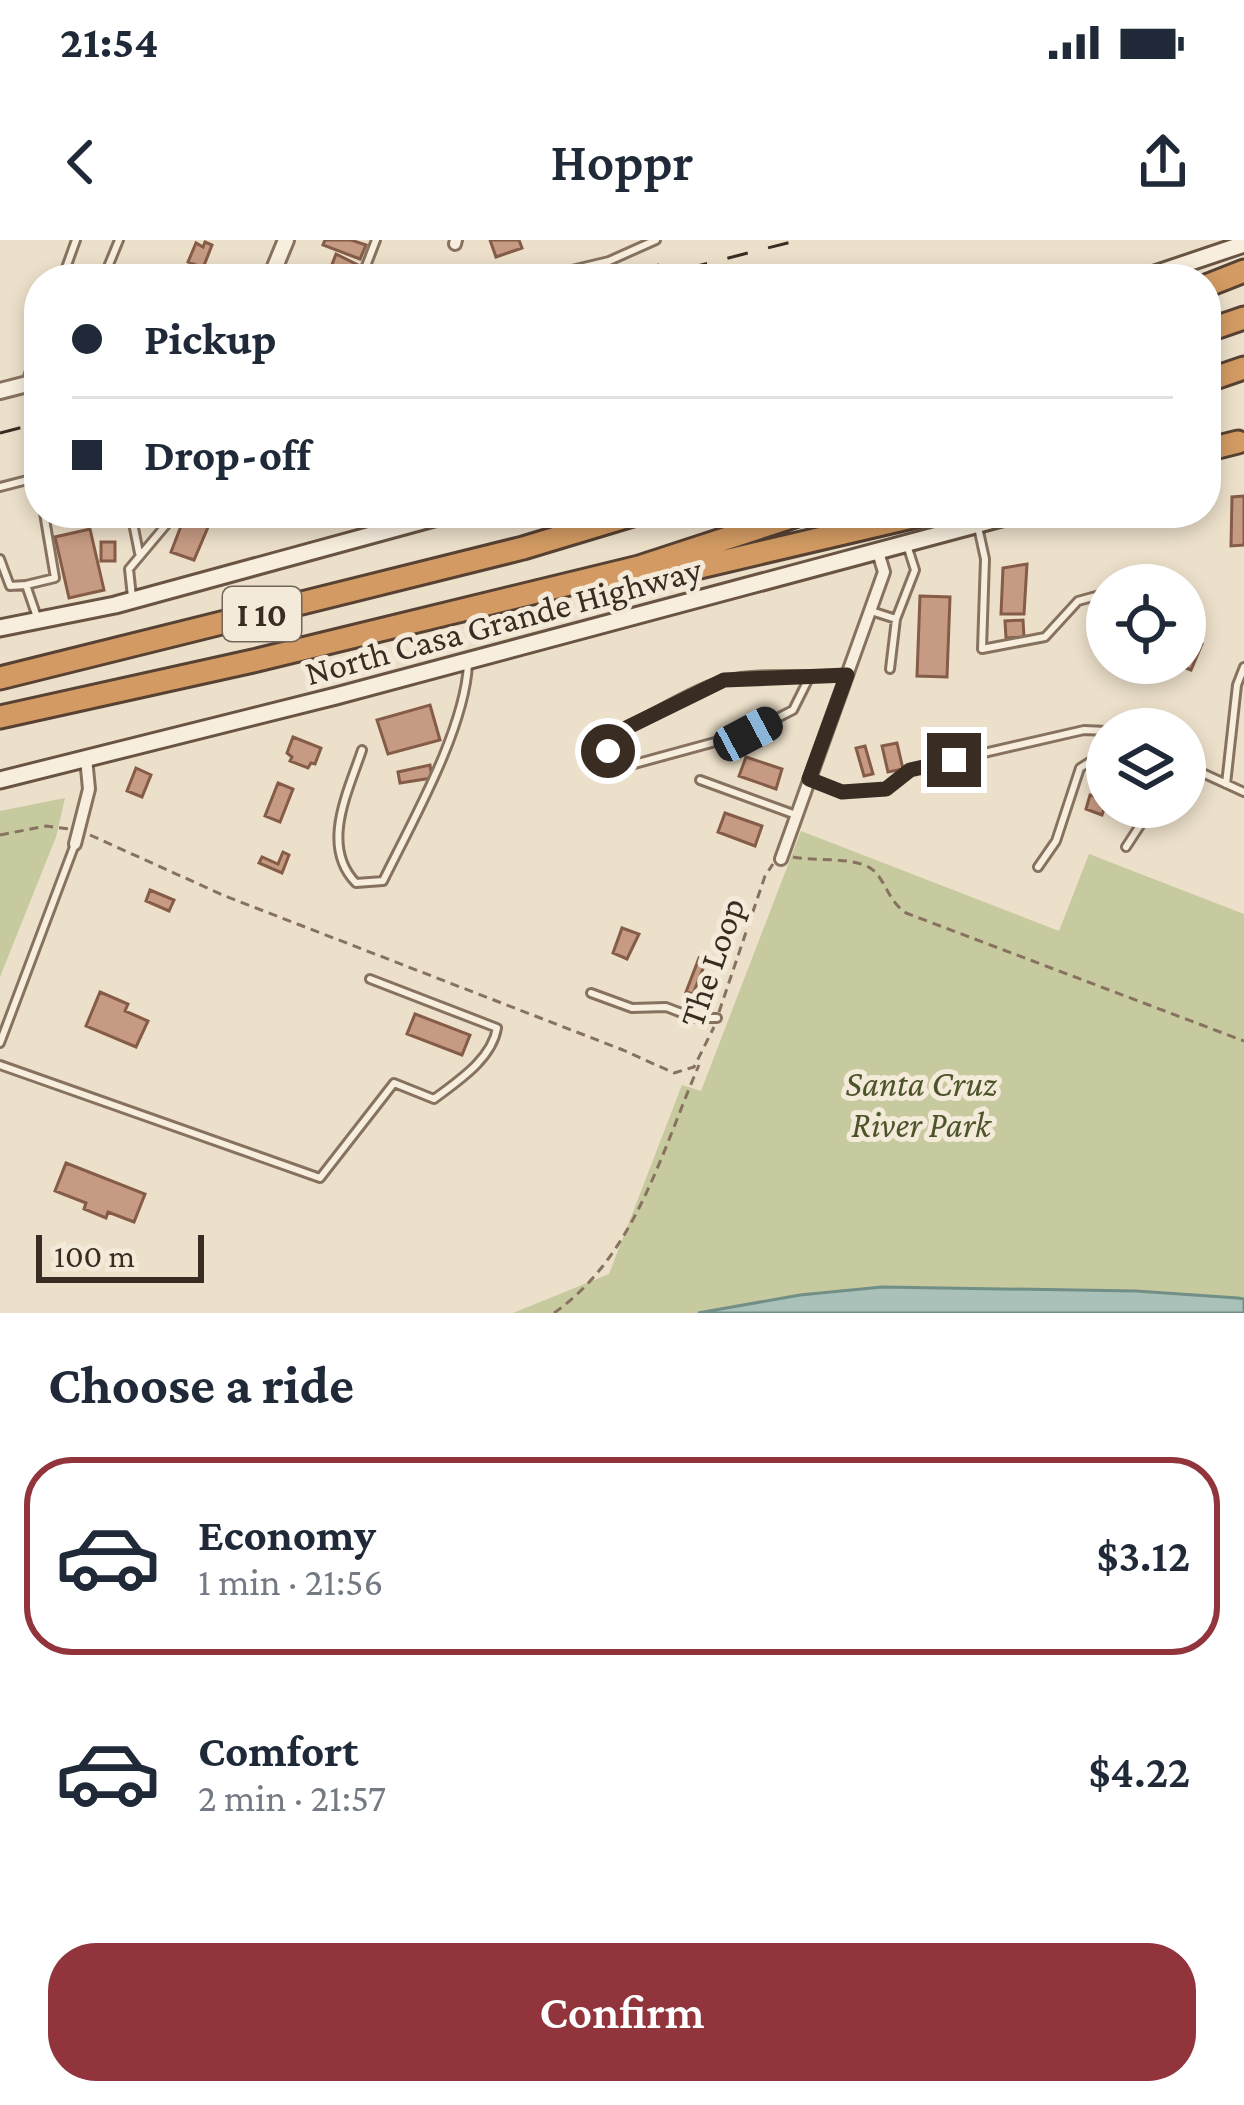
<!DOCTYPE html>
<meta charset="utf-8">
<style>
body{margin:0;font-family:"Crimson Pro",serif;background:#f6f6f7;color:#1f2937;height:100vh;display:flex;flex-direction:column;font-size:45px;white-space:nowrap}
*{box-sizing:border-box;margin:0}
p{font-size:39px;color:#747a83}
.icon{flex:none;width:66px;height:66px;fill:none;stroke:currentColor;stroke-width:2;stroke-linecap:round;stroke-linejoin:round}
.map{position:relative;height:1073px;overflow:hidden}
.panel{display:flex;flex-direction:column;background:#fff;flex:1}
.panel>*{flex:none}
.banner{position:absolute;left:24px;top:24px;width:1197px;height:264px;border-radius:48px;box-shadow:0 6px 18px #0003;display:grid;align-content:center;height:264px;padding:0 48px;background:#fff}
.tools{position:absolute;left:1086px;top:324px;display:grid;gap:24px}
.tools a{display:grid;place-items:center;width:120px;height:120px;border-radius:50%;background:#fff;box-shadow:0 6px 18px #0003;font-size:60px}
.scale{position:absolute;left:36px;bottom:30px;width:168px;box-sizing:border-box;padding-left:12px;border:6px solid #392c22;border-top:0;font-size:33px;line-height:42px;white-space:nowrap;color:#392c22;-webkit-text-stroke:9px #f4ead9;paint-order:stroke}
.end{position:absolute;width:54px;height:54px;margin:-27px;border:15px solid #392c22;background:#fff;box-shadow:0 0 0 6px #fff}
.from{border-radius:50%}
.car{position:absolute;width:36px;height:72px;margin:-36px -18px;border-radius:15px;box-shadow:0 0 9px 3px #0007;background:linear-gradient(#222 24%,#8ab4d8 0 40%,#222 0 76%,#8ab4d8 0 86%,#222 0)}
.banner b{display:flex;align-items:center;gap:42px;height:114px;font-size:45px}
.banner b+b{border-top:3px solid #e0e1e3}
.banner i{width:30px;height:30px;background:#1f2937}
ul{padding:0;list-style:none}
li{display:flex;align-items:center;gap:36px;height:198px;margin:0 24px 18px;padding:0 24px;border:6px solid transparent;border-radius:48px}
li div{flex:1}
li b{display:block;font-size:45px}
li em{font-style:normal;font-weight:600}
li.active{border-color:#92343b}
li>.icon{width:108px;height:108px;stroke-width:1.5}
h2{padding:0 48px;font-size:54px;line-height:144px}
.action{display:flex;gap:24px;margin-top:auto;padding:24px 48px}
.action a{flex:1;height:138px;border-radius:48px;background:#92343b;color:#fff;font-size:48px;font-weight:600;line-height:138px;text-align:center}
.status{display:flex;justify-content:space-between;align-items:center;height:84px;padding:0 60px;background:#fff;direction:ltr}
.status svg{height:33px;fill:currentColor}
header{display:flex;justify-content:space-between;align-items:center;height:156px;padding:0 48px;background:#fff;font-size:54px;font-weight:600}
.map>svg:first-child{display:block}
</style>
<div class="status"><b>21:54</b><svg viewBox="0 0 49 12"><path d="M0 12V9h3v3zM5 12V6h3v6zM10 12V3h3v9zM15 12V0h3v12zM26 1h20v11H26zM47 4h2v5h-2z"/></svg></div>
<header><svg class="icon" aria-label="back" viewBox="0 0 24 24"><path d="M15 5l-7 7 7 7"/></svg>Hoppr<svg class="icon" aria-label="share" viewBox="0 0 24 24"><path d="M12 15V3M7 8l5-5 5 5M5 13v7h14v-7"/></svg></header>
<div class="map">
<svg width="1244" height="1073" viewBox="0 0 1244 1073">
<rect width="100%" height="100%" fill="#ece0ca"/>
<path fill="#c7c99f" d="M65 558 56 597 0 737V571Z
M801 591 1059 691 1089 614 1244 674V1073H513L609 1034 682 845 701 851Z"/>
<path fill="#aac1b9" stroke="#718f86" stroke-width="3" d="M882 1047 1136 1051 1238 1058 1244 1059V1073H698L800 1055Z"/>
<path fill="#c79b83" stroke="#855c47" stroke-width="3" d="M325 0H351L366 5 360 19 323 5Z
M490 0H519L522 8 496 17Z
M205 2 212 5 203 28 188 22 196 3 203 7Z
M336 14 358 25 353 39 330 30Z
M1244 256V305L1231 306 1232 257Z
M186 273H214L194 320 171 312Z
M90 289 104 350 69 358 55 297Z
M101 302H115V321H101Z
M1027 324 1024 374H1001L1003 328Z
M920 356 950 357 947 437 917 436Z
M1023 380 1024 397 1006 398 1005 381Z
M1190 387 1202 391 1198 402 1202 404 1191 430 1175 424 1185 423V400Z
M430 465 440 500 388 514 377 480Z
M293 497 321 508 315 524 311 523 308 528 290 521 292 517 287 513Z
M897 503 903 529 888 532 882 506Z
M865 506 873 534 864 536 856 508Z
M746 517 782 529 776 549 739 536Z
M430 525 432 538 400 543 398 532Z
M136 528 151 535 142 557 127 551Z
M278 543 293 549 280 582 265 576Z
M1090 555 1107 560 1102 575 1086 569Z
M725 573 762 586 755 606 718 592Z
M283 612 289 615 282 633 259 623 262 617 278 624Z
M150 650 174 660 169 671 146 661Z
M622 688 639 694 627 719 613 713Z
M699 718 706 721 693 754 686 752Z
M100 752 128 764 125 771 148 781 136 807 86 786Z
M415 774 470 795 462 815 407 794Z
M66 923 145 954 134 982 108 972 106 978 84 969 86 963 55 951Z"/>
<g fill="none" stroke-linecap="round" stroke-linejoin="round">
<defs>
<path id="service" d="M62 39 76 0
M103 39 119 0
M361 39 376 0
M534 39 609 21 656 0
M27 140 39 104
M0 247 39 237
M131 273 139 313
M978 287 985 319 982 409 1045 397 1078 361 1107 353
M0 319 10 346 26 345 37 377
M26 345 55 338 44 273
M1136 345 1155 340
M132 357 129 329 166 285 170 273
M871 371 896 379
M890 429 896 379 915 330 907 305
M810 436 793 470 748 493 616 529 608 511 614 494C643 480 696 447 724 440 755 432 814 436 847 435
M362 510C348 552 320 606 356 643L383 641C412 582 465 489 468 424
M1185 525 1244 552
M809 539 842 552 886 549 910 530 1084 490 1107 491
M700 540 796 575
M1226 544 1237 445 1244 427
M1126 607 1152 567
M1038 627 1056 601 1080 528 1107 511
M591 753 632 768 666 767 695 778H717
M0 803 75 604
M0 825 320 938 394 843 434 859C458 841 492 819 497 788L370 739"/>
<path id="minor" d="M455 4 456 0
M75 604 89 549 86 518
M781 619 884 332 878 312"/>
<path id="tertiary" d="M270 39 286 0
M0 151 39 141"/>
<path id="secondary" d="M1140 39 1244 4
M0 388 115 365 452 273
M0 540 336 456 1020 273"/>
<path id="motorway" d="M1206 46 1244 31
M1206 91 1244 78
M1206 141 1244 128
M1206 210 1238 202
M652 328 687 330 929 273
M0 438 523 308 639 273
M0 477 253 421 639 327 804 273"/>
</defs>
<use href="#service" stroke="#877260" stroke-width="12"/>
<use href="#minor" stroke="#877260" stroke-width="16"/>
<use href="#tertiary" stroke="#877260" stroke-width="20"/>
<use href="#secondary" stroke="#695443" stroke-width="21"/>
<use href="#motorway" stroke="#564133" stroke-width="27"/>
<path stroke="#877260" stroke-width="3" stroke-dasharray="9 6" stroke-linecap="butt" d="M0 595 46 586 69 589
M90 595 225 656 623 810 674 833 694 827 714 787
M793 617C816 622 863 615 877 634 888 648 890 662 906 673L1244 801
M719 772 765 636 773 624
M554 1073C635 1016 661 913 699 825"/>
<use href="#service" stroke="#f7eedd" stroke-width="6"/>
<use href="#minor" stroke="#f7eedd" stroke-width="10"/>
<use href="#tertiary" stroke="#f7eedd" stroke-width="14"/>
<use href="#secondary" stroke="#f7eedd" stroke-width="15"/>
<use href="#motorway" stroke="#d39b63" stroke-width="21"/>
<path stroke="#392c22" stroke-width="3" stroke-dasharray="21 21" stroke-linecap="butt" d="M605 39 659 25
M646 39 799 0
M0 193 39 183"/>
</g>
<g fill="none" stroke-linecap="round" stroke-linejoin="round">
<path stroke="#392c22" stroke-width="15" d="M608 511 614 494 724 440 847 435 809 539 842 552 886 549 910 530 954 520"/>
</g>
<g text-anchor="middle" stroke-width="10" stroke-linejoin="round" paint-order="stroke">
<rect fill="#f4ead9" stroke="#716559" stroke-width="3" x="223" y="347" width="78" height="54" rx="9"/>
<g font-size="33" font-weight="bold" fill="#392c22">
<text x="262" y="386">I 10</text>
</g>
<g font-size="36" fill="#392c22" stroke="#f4ead9">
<text transform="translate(503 380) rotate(-15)" y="13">North Casa Grande Highway</text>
<text transform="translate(711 722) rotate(-71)" y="13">The Loop</text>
</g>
<g font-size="36" font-style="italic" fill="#4c542a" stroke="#f4ead9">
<text x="921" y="856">Santa Cruz<tspan x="921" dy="41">River Park</tspan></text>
</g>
</g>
</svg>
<div class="tools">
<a><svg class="icon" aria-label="locate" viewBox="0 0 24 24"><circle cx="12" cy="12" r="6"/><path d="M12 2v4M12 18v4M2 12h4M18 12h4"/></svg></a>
<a><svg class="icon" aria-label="layers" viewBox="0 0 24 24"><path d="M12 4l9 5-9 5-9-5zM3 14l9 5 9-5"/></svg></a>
</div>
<div class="scale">100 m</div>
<i class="end from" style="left:608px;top:511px"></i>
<i class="end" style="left:954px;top:520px"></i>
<i class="car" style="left:748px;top:494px;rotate:62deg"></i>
<div class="banner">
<b><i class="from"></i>Pickup</b>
<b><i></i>Drop-off</b>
</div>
</div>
<section class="panel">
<h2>Choose a ride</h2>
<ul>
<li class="active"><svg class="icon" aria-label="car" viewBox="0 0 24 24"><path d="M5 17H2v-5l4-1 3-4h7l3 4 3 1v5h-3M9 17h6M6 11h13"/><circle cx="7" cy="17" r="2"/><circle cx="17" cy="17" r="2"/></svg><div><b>Economy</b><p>1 min · 21:56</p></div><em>$3.12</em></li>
<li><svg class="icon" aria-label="car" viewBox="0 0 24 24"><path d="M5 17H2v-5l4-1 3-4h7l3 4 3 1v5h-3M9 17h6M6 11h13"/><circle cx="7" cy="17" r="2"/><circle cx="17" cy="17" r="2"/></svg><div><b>Comfort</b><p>2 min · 21:57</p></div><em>$4.22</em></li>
</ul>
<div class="action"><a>Confirm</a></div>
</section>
